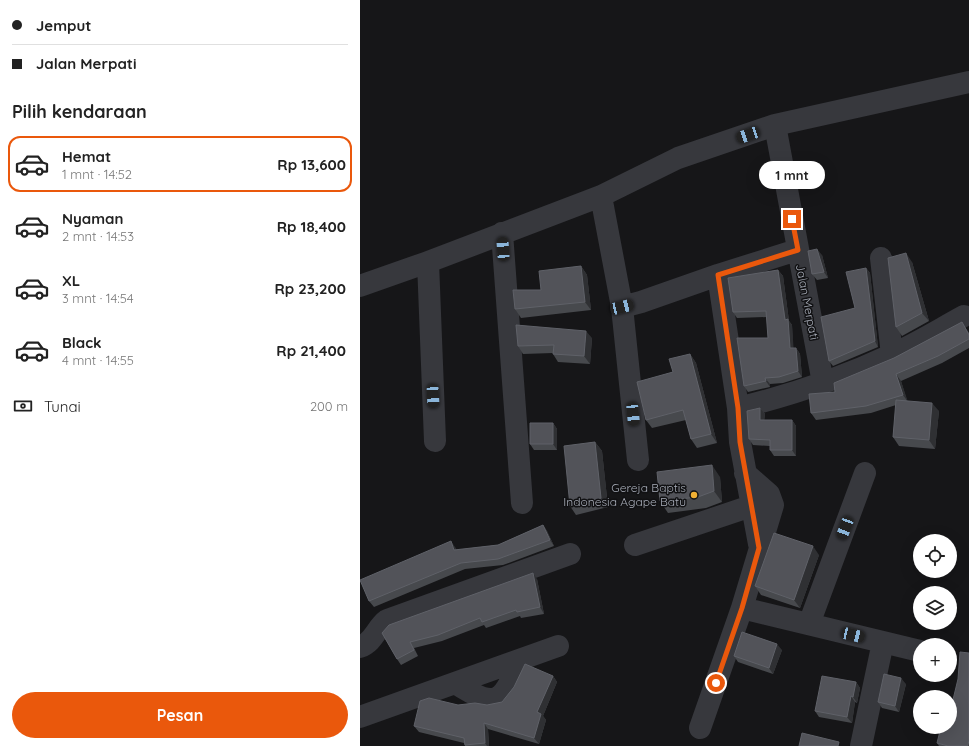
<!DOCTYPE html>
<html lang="id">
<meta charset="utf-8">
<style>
body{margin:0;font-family:Quicksand,sans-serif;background:#f2f2f2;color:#222;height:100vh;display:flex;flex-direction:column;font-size:15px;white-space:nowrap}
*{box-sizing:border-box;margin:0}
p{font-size:13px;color:#767676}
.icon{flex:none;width:22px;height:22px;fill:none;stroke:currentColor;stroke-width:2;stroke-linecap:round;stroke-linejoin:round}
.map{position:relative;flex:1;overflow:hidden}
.panel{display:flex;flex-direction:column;background:#fff;width:360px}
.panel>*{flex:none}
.guide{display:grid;align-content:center;height:88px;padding:0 12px;background:#fff}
.buttons{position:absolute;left:553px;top:534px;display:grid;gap:8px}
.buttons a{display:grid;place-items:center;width:44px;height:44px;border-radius:50%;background:#fff;box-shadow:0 4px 16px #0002;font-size:20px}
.end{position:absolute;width:18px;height:18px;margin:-9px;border:5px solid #ea580c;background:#fff;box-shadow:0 0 0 2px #fff}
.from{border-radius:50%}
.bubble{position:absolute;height:28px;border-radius:14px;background:#fff;box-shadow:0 4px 16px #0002;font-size:13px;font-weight:700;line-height:28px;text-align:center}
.car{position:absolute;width:12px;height:24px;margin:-12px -6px;border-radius:5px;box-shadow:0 0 3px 1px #0007;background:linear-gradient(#222 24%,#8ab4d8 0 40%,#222 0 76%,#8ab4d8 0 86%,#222 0)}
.guide b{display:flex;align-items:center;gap:14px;height:38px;font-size:15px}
.guide b+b{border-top:1px solid #e0e0e0}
.guide i{width:10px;height:10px;background:#222}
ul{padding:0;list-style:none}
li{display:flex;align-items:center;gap:12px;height:56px;margin:0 8px 6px;padding:0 4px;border:2px solid transparent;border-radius:12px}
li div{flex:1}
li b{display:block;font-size:15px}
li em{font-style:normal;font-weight:700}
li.active{border-color:#ea580c}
li>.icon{width:36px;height:36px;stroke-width:1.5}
h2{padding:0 12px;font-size:18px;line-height:48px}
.pay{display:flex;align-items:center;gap:10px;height:44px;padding:0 12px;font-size:15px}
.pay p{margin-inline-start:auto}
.action{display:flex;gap:8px;margin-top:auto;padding:8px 12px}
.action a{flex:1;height:46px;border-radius:24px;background:#ea580c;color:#fff;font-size:16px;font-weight:700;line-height:46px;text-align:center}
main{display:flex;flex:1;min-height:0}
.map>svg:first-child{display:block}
</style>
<main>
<section class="panel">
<div class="guide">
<b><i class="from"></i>Jemput</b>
<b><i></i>Jalan Merpati</b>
</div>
<h2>Pilih kendaraan</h2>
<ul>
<li class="active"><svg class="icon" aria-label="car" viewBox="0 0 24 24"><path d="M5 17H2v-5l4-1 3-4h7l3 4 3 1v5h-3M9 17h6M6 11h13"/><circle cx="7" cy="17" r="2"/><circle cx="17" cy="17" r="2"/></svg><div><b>Hemat</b><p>1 mnt · 14:52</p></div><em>Rp 13,600</em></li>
<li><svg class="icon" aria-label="car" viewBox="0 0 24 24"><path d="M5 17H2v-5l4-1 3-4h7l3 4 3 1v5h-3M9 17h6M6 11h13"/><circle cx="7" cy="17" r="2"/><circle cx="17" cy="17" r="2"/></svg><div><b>Nyaman</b><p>2 mnt · 14:53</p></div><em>Rp 18,400</em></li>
<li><svg class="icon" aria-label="car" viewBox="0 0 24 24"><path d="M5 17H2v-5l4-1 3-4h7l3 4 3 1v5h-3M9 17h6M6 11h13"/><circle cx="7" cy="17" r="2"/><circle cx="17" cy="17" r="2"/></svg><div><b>XL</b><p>3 mnt · 14:54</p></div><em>Rp 23,200</em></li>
<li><svg class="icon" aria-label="car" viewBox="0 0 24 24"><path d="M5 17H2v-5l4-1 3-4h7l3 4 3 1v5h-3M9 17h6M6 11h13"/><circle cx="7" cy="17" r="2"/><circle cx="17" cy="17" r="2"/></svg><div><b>Black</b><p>4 mnt · 14:55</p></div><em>Rp 21,400</em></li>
</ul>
<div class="pay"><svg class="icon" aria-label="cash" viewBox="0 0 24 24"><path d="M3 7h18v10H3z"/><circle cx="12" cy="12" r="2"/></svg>Tunai<p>200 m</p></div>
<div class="action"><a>Pesan</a></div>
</section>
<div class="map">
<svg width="609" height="746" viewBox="0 0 609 746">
<rect width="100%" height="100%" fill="#161618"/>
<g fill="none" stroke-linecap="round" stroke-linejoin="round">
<path stroke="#37383d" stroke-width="22" d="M415 125 463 383
M241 196 262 307 278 460
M142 233 162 503
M521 258 532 355
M68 262 75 441
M358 275 378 408 380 442 399 544
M0 286 68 262 241 196 318 158 415 125 609 82
M262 307 281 302 358 275 437 250
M378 408C431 395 482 378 531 355 556 344 580 329 604 316
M385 473 409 494 413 505 382 608 560 651
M275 545 391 506
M449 624 505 473
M0 647C14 642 16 628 27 620L210 554
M95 683C137 710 142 703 160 661
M0 717 198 646
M340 728 382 608
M501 746 523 642"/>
</g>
<path fill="#47494d" d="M462 255 468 278 457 280 452 274Z
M552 262 569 321 542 336 536 327Z
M221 266 227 275 231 310 161 318 155 309 181 290Z
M506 268 510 273 518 347 473 366 469 361 495 308Z
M418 270 423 276 429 321 432 325 433 348H436L440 354 442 377 423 383 410 384V387L388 392 384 386 408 338 407 317 377 318 373 312Z
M602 322 609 333V348L582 363 541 381 547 401 579 411 575 449 539 446 533 437 536 405 511 413 456 420 451 413 475 392 534 358Z
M232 338 230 364 198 362 193 354V353L163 354 158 346Z
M330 354 336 363 357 443 337 448 331 439 326 420 292 428 286 420Z
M400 408 405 414 404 420H432L436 426V456H414L410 450V446L393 445 389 439Z
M193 423 197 429V450H174L170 444Z
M235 442 242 451 248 507 216 515 210 506Z
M360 477 362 502 346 508 308 513 300 501Z
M183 525 187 531 194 546 143 565 105 569 14 607 9 601 95 547 96 550 138 545Z
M459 555 440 608 401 595 395 586Z
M177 579 184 614 161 618 160 616 126 628 124 625 82 641 54 648 58 656 41 665 37 659 22 633Z
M422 650 413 674 378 662 374 656Z
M193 676 197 682 183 716 186 720 179 744 128 729 129 746H105L104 743 59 732 54 726 98 705H127L142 702Z
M496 682 500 688 497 703 495 702 492 723 459 717 455 711Z
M546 684 539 712 522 708 518 702Z
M577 743 609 746H579Z"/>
<path fill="#2f3033" d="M457 249 462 255 468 278 464 272Z
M546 253 552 262 569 321 562 313Z
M221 266 227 275 231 310 225 302Z
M506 268 510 273 518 347 515 341Z
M418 270 423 276 429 321 432 325 434 354 430 348Z
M226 331 232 338 230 364 224 356Z
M436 348 440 354 442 377 438 371Z
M330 354 336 363 357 443 351 434Z
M536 374 541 381 548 402 543 395Z
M405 378 410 384V387L406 381Z
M572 403 579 411 575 449 569 440Z
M400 408 405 414 404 426 400 420Z
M432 420 436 426V456L432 450Z
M193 423 197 429V450L193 444Z
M235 442 242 451 248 507 241 498Z
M352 465 360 477 362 502 354 491Z
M183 525 187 531 194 546 190 540Z
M91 541 95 547 99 556 94 550Z
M453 546 459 555 440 608 434 600Z
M173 573 177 579 184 614 180 607Z
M417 644 422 650 413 674 409 668Z
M193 676 197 682 183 716 186 720 179 744 174 738 177 712Z
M541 678 546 684 539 712 535 706Z
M496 682 500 688 497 703 493 697Z
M491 696 495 702 492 723 487 717Z
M124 723 128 729 129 746H127L125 743Z"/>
<path fill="#525359" stroke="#5f6168" d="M457 249 464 272 452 274 448 251Z
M546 253 562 313 536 327 528 258Z
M221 266 225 302 155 309 153 290H181L179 271Z
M506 268 515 341 469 361 461 317 495 308 486 272Z
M418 270 425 320 428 319 430 348H436L438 371 419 377 405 378 406 381 384 386 377 338H408L406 311 373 312 368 278Z
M602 322 609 335V339L578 356 536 374 543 395 506 406 451 413 449 394 475 392 474 383 534 358Z
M156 325 226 331 224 356 193 354 194 345 158 346Z
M330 354 351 434 331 439 323 410 286 420 277 382 313 372 309 359Z
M536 400 572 403 569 440 533 437Z
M400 408V420H432V450H410V440L389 439 387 411Z
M170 423H193V444H170Z
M235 442 241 498 210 506 204 446Z
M352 465 354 491 338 497 300 501 297 472Z
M183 525 190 540 138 559 101 563 9 601 0 580 91 541 94 550 138 545Z
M414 533 453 546 434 600 395 586Z
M173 573 180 607 157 612 156 610 122 622 120 618 78 635 50 642 54 650 37 659 22 633 29 625Z
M382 632 417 644 409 668 374 656Z
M600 652 609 653V739L608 746H588L577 743 581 727H590V712L598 679Z
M165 664 193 676 177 712 181 714 174 738 124 723 125 743 105 745 104 738 54 726 60 701 69 698 98 705 115 703 127 705 142 702 154 687Z
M524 674 541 678 535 706 518 702Z
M462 676 496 682 493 697 491 696 487 717 455 711Z
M442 733 479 742 478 746H439Z"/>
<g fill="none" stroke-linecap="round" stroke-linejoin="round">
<path stroke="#ea580c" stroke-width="5" d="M356 683 382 608 399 548 380 442 378 408 358 275 438 250 432 219"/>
</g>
<circle fill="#f2b134" stroke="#111113" stroke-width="1.5" cx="334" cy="495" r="4"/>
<g text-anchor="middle" stroke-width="3" stroke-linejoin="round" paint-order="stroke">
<g font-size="12" fill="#a8adb8" stroke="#111113">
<text transform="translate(447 302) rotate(79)" y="4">Jalan Merpati</text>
</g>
<g font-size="12" fill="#a8adb8" stroke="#111113" text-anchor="end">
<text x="326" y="492">Gereja Baptis<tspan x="326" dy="14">Indonesia Agape Batu</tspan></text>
</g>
</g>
</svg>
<div class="buttons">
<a><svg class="icon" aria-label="locate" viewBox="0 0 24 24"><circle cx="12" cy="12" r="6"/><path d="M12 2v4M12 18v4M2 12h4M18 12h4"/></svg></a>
<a><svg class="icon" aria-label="layers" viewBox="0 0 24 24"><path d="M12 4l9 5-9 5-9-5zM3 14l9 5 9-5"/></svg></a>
<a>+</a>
<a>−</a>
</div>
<i class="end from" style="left:356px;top:683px"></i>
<i class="end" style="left:432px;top:219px"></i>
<div class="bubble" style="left:399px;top:161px;width:66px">1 mnt</div>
<i class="car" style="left:388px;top:135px;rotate:251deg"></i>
<i class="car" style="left:143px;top:249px;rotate:356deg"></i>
<i class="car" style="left:262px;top:307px;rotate:77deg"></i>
<i class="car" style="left:73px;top:396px;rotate:177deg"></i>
<i class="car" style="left:273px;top:414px;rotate:174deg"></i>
<i class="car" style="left:485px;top:528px;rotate:201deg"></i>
<i class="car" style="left:493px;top:635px;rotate:103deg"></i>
</div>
</main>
